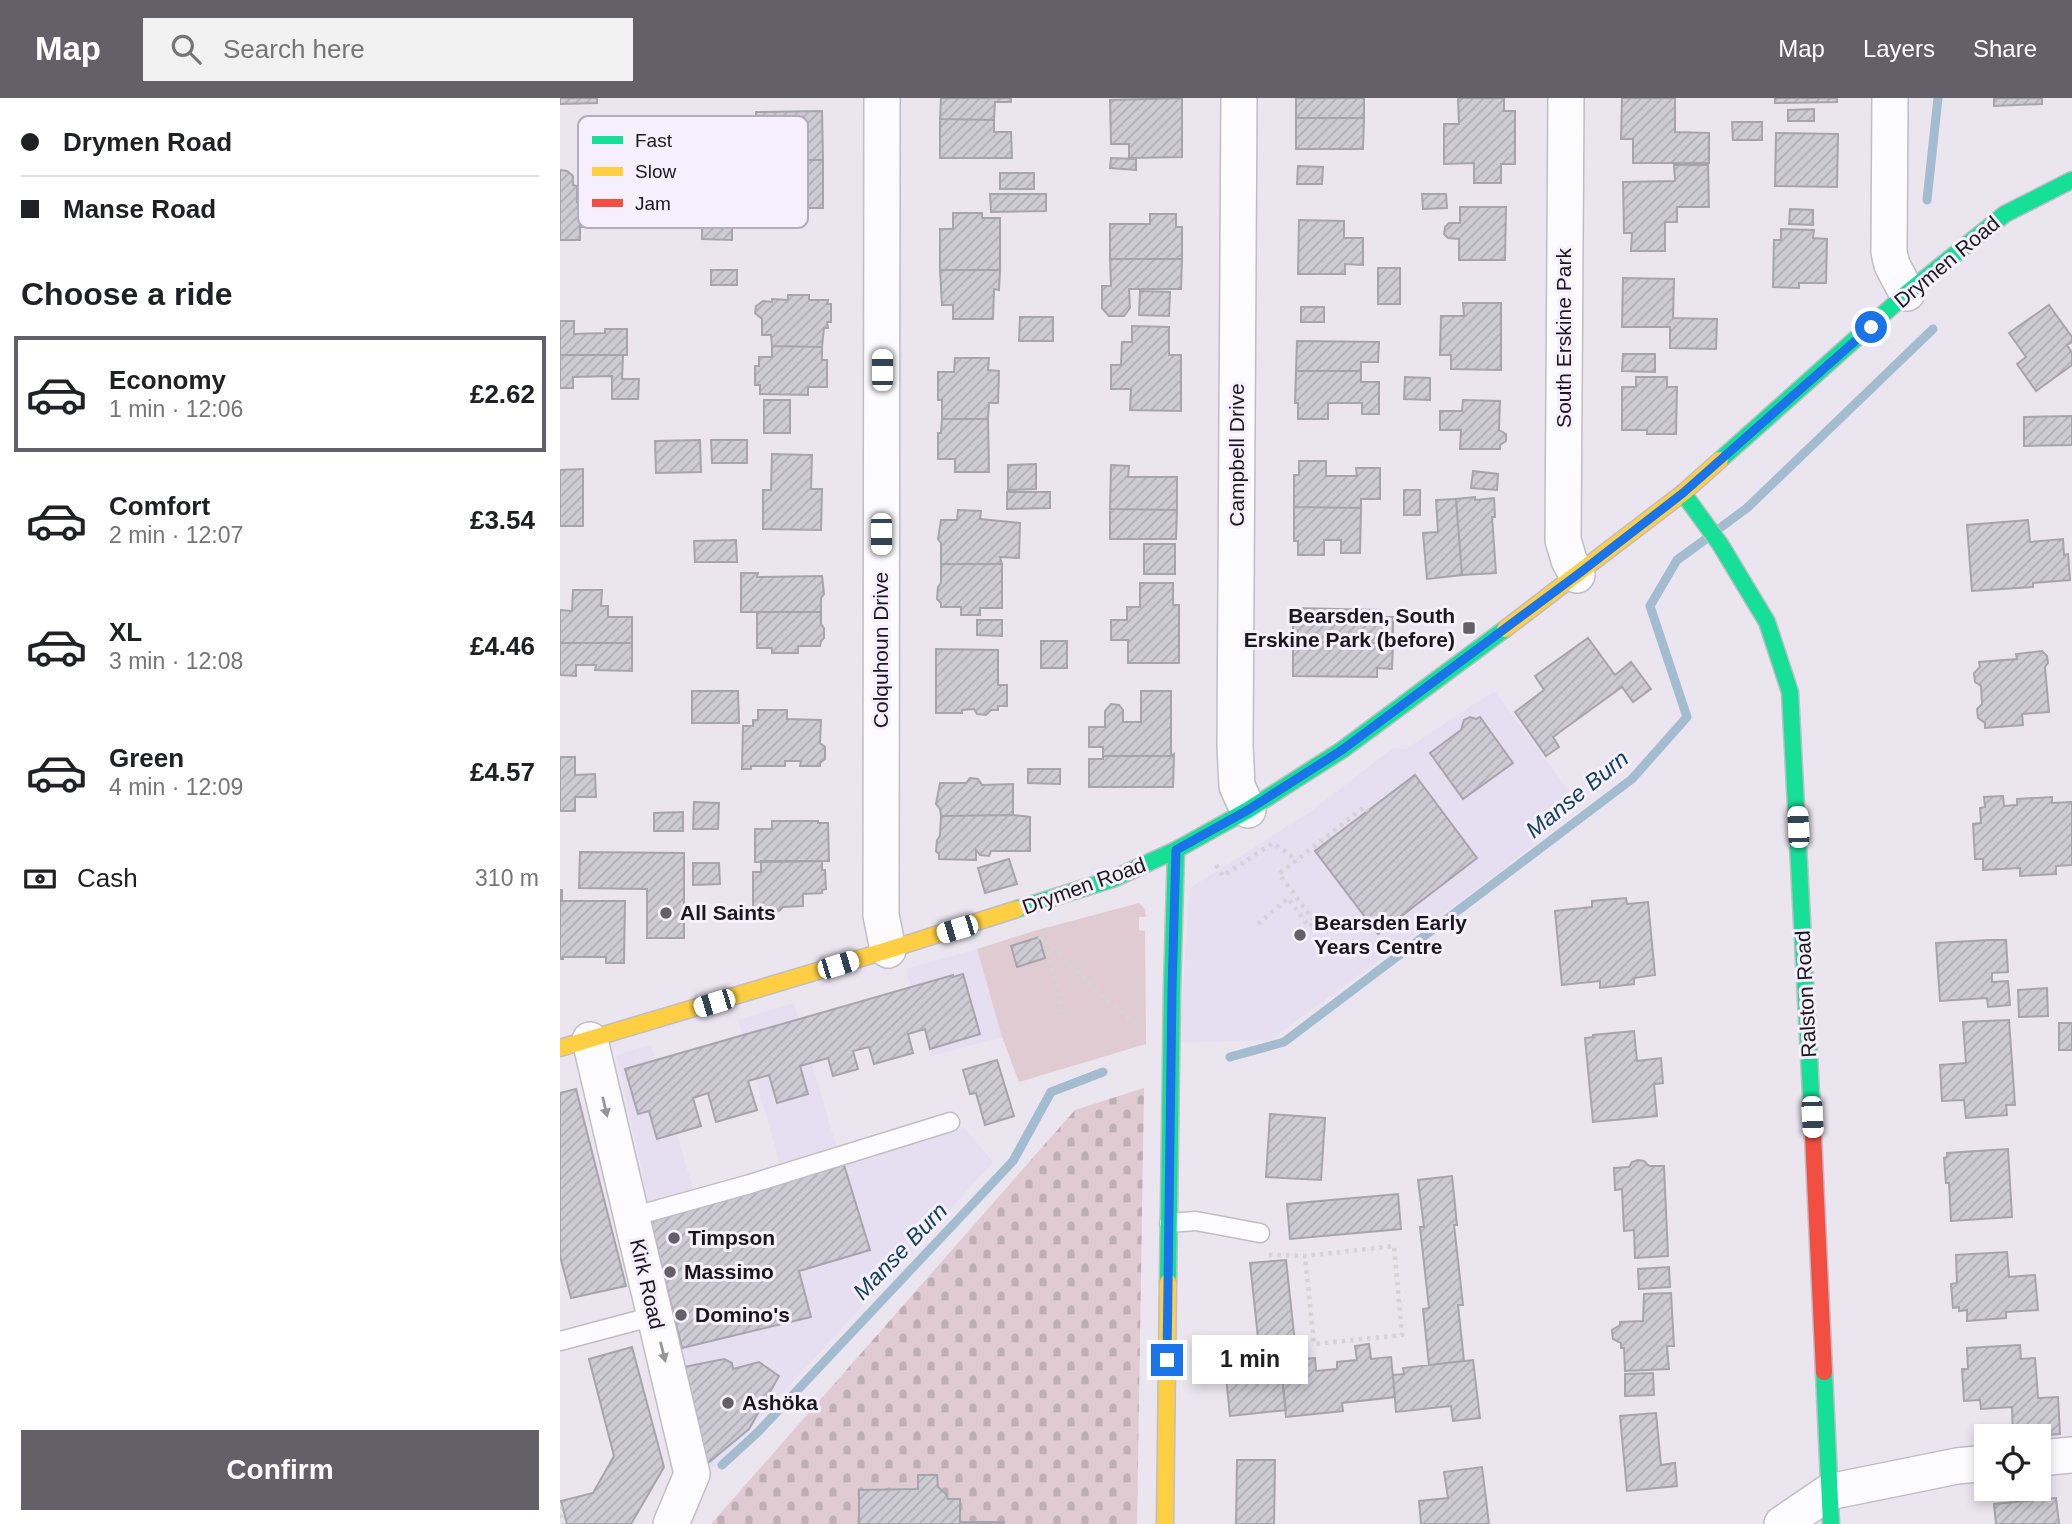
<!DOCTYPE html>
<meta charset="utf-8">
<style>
body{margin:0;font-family:Arial,sans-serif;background:#f2f2f2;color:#202124;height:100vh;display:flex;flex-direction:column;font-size:26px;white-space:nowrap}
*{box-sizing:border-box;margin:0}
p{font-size:23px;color:#757577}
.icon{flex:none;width:38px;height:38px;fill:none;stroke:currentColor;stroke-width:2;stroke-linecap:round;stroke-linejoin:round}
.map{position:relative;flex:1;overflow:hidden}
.sheet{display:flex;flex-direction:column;background:#fff;width:560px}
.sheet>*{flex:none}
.hud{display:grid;align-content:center;height:154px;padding:0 21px;background:#fff}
.buttons{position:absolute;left:1414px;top:1326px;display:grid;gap:14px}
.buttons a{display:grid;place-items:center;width:77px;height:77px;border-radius:0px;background:#fff;box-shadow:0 4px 10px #0003;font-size:35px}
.end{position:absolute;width:32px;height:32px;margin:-16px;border:9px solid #1a73e8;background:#fff;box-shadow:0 0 0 4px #fff}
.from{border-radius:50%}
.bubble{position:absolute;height:49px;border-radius:0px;background:#fff;box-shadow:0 4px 10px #0003;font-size:23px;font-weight:700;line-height:49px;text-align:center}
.car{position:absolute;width:21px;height:42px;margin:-21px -10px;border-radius:9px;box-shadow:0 0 5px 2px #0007;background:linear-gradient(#fff 24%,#345 0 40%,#fff 0 76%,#345 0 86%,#fff 0)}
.hud b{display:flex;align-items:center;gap:24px;height:66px;font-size:26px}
.hud b+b{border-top:2px solid #e0e0e0}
.hud i{width:18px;height:18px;background:#202124}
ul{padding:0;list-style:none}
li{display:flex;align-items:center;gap:21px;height:116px;margin:0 14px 10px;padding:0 7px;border:4px solid transparent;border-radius:0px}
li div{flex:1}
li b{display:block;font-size:26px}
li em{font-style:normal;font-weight:700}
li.current{border-color:#636067}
li>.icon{width:63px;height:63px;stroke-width:1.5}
h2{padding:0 21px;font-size:32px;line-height:84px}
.pay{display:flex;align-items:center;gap:18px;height:77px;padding:0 21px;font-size:26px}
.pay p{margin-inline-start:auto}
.cta{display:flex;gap:14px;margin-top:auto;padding:14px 21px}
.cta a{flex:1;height:80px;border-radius:0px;background:#636067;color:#fff;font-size:28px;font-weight:700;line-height:80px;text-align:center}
header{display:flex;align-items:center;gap:42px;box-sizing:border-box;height:98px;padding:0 35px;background:#636067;color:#fff}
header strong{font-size:33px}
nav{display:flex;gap:38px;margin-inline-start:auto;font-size:24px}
.search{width:490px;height:63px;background:#f2f2f2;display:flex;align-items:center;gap:18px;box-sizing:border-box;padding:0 24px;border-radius:0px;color:#757577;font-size:26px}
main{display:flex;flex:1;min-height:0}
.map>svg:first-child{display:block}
</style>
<header>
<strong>Map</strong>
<div class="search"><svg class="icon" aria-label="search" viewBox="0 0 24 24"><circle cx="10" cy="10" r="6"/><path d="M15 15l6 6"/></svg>Search here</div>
<nav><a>Map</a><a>Layers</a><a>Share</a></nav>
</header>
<main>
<section class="sheet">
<div class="hud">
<b><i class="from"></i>Drymen Road</b>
<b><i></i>Manse Road</b>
</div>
<h2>Choose a ride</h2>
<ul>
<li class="current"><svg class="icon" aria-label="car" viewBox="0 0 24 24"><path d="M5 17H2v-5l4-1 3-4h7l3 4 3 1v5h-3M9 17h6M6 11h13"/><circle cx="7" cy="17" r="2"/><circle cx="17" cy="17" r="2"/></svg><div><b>Economy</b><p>1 min · 12:06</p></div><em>£2.62</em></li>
<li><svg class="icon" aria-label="car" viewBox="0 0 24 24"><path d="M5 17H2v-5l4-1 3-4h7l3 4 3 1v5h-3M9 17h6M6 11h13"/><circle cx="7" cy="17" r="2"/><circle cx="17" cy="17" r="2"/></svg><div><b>Comfort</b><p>2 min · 12:07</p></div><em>£3.54</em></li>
<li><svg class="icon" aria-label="car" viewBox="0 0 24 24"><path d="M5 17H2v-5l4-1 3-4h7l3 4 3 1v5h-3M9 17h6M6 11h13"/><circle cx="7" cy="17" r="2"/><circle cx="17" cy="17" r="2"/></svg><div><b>XL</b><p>3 min · 12:08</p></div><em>£4.46</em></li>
<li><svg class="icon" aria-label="car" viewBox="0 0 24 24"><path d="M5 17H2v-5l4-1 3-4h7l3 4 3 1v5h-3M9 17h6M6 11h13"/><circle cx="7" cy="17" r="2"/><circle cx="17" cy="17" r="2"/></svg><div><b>Green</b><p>4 min · 12:09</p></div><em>£4.57</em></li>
</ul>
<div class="pay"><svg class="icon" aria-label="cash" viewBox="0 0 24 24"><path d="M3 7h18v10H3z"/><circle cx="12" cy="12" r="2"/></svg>Cash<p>310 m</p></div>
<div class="cta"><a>Confirm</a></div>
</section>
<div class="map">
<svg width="1512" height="1426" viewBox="0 0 1512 1426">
<defs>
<pattern id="cemetery-stones" width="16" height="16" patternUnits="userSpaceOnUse" patternTransform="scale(1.75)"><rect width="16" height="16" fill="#dfcbd1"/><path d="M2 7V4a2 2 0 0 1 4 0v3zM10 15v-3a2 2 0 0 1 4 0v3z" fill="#bfaeb3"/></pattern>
<pattern id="building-hatch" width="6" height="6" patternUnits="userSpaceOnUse" patternTransform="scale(1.75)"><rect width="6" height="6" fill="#cdccd4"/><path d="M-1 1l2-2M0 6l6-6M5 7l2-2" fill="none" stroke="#afaeb6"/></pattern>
</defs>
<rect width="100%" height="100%" fill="#eae5ef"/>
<path fill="#e6def1" d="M934 593 1020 708 941 773 710 942 619 945 630 790 750 714 833 650 846 651Z
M417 851 442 939 371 958 346 871Z
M234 905 277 1051 221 1068 178 922Z
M91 947 135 1098 89 1107 57 957Z
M404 1030 433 1064 156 1368 143 1372 86 1121Z"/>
<path fill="#dfcbd1" d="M579 805 585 811 586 819H579V832L585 833 586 946 459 984 442 939 417 851 474 833Z"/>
<path fill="url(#cemetery-stones)" d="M584 990 577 1426H151L515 1012Z"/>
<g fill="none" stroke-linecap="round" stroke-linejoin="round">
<path stroke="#a4bccf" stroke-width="9" d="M1367 102 1378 0
M1160 430 1187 410 1373 231
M670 959 724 944 1072 681 1127 619 1090 508 1117 462 1146 441
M162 1367 198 1334 453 1063 491 994 543 974"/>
</g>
<path fill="url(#building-hatch)" stroke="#a6a5ac" stroke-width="2" d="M0 0H37V5L0 6Z
M381 0H451V4H435L434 22 380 21Z
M622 0V59L569 60V46H551L550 2Z
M736 0H804V20H736Z
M898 0H944V13H955V66H941V85H914V65L884 66V26H899Z
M1062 0H1115V34L1149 35V65H1073V41H1061Z
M1215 0H1277V4L1215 5Z
M1434 0H1482V6L1434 8Z
M1254 11V23H1228V12Z
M262 13 263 62H213L214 36H196V14Z
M736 20H804L803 51H736Z
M380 21 434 22V34H451L452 60H380Z
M1172 24H1202V42H1173Z
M1216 35 1278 36 1277 89 1215 88Z
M551 60 576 61V72L550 70Z
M213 62H263V110H181L175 104V94L181 88H213Z
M1114 67H1148L1149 109H1117V124H1105V153H1071L1072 135H1064L1063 84 1115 83Z
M738 68 763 69 762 86H737Z
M0 72 7 73 13 78V87L17 88V104H36V129H20V142H0Z
M440 75H474V91H440Z
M430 96H486V113L431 114Z
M862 96H886L887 110 863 111Z
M135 109 172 110V142L142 141V126H134Z
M900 109H946L945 162H899V141L888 140 884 136 885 129 889 125H900Z
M1230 111 1253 112V127L1229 126Z
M393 115H422V120H440V172H380V131H393Z
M590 116H616V129H622V161H550V126H590Z
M739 122 784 123V140H803V167L785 166V176H738Z
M1221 131 1254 132 1253 140 1267 141 1266 185H1239V190L1213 189 1214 142H1221Z
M550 161H622L621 191H569L570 210 564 218H549L542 210V188H551Z
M818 170H840V206H818Z
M151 172H177V187H151Z
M380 172H440L439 192 434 191 433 221H393V207H382Z
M1063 180 1114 181 1113 220 1157 221 1156 251 1110 250V229H1062Z
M580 193 610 194 609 218 579 217Z
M228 197H249V202H268L267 206H271V224H267L268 230H264L262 249 212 248 211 237H202V221L195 215 196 208 203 203 212 204V201L228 202Z
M903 205H941V272L891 271V257H880L881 218H904Z
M1489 207 1512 239V244L1507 247 1512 255V267L1476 293 1457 266 1466 259 1449 235Z
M741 209H764V224H741Z
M460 219H493V243H459Z
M0 223H14V236L45 235V231H67V257H0Z
M572 228 609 229V257H621V313L570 312 571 291H551V267H561L562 244H572Z
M737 243 819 244 818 264H801V273H736Z
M212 248 262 249V262H267V289H248V297L200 296V287H195V268H199V259H212Z
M1063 256H1095V274L1062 273Z
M0 257H63L62 281H79L78 301H52V278L13 279V290H0Z
M395 260H429L428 272 439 273 438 305H429L428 321H382V302H378V274H394Z
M736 273H801V284H819V316H802V305H768V321H738V305H735Z
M845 279 870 280V302L844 301Z
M1076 279H1107V289H1117L1116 336H1087V332H1062V289H1076Z
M204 302H230V335H204Z
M903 302 940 303 939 332 946 336V343L940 347V351H900L901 332H880V313H902Z
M1512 318V347L1464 348V319Z
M382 321H428L429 374H395V361H378V335H381Z
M140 342 141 374 96 375 95 343Z
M151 342H187V365H152Z
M212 356 252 357 251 391H262L261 432 203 431V392H211Z
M739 363H766V378H797L796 370H820V401H801V410L734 409V377H739Z
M476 366V391L448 392V367Z
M551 367 569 368 568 379H617V412L550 411Z
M23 371V428H0V372Z
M913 373 938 376 937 392 911 390Z
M844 392H860V417H844Z
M447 394H490V410L447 411Z
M915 399V402L934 400 935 419H932L936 475 902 477 896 401Z
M896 401 902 477 867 481 863 435 878 434 876 402Z
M734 409 801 410 800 455H781V442H764V457H738V443H734Z
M550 411 617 412 616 441H550Z
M398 412 421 413 420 421 460 425 459 460 440 459 442 466H381V445L378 441 381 422H397Z
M1468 422 1470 444 1503 441 1504 457 1508 456 1510 482 1473 485V489L1412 493 1407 427Z
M176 442 177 464H135L134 443Z
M584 446H615V476H584Z
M381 466H442V510H420V517H401V509H381V505L377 501 378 489 381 485Z
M181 475H198L197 479 262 478 264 496 261 500V514H181Z
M580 485H613V507H619V565H568V542H551V522H567V509H580Z
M13 492H42L41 508H48V519H72V545H0V512L12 513Z
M733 510 820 512V519H833V545L733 544Z
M197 514H261V526L264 530V540L261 543 260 548H238V555H212V550H197Z
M417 522H442V538L417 537Z
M1028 540 1055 577 1071 564 1091 591 1073 604 1062 589 993 639 999 649 986 658 955 614 984 592 975 578Z
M481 543H507V570H481Z
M733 544 833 545 832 571 817 570V579L733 578Z
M0 545H72V573L35 572 36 567H16V578L0 577Z
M376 551 438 552V587H447V608H438V612H431L426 617 417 616 414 611 402 612V615H376Z
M1482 553 1487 558 1488 565 1485 569 1489 614 1462 616 1463 627 1425 630V625L1418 620 1417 611 1422 606 1421 588 1415 584 1414 575 1420 569 1419 564 1457 561 1456 556Z
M132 593H178L179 625H132Z
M581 593H611V658H543V649H529V629H545V613L551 606 559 607 563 612V624H581Z
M198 612H227V621L261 622 260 645 265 649V661L260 665V668H240L241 663H225V668H191V671H182L183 628H193V622H198Z
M910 619 916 621 920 619 953 665 903 701 870 655 901 632 904 622Z
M614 656 613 689H529V661H543V658H611Z
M0 659H15V677L35 676 36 699H15V713H0Z
M468 671H500V686L468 685Z
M855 677 917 760 818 836 755 753Z
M410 680 418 681 422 687 453 686V717L381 718 380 711 376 706 380 685H406Z
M1443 698 1444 708 1457 707V701L1492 699V705L1512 704V767L1496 768V776L1460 778V770L1423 772V761H1415L1413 726 1421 725 1420 710 1425 709 1424 699Z
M134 704 159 705 158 731H133Z
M123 714V733H94V715Z
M453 717 470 719V753H431L429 758 420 757 416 752V762L379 761V756L376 753 377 742 380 738 381 718Z
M212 723H258V725H268L269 763 195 764V731H212Z
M20 754 124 755V840H87V791L19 790Z
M449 761 457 786 425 795 418 770Z
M201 763H262V772H265L266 791 262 792V795L243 796V808L223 809 219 813 211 814 207 810H193V774H201Z
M133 765H159L160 786 133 787Z
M0 792H2V803H65L64 865H46V859H3V861H0Z
M1066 800 1067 806 1088 804 1095 877 1074 880V886L1040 890V883L1002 887 995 813 1032 809V803Z
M479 839 485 860 457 869 451 848Z
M1430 842H1446L1448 874 1432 875V884L1448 883 1450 907 1428 909 1427 900 1380 903 1376 845Z
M403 876 420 936 370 951 365 931 348 936 353 955 314 966 309 949 293 953 298 971 273 978 268 960 240 968 248 996 217 1005 209 977 188 983 197 1012 156 1024 148 995 133 1000 141 1028 97 1041 89 1013 78 1016 65 971 393 877V879Z
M1487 890 1488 918 1459 919 1458 892Z
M1449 922 1455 1007H1446L1447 1017 1406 1020 1404 1002 1382 1003 1380 967 1406 965 1403 924Z
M1499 925H1512V952H1499Z
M1074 933 1077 963 1101 960 1103 985 1094 986 1097 1018 1033 1024 1025 940 1033 939V937Z
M437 962 454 1018 425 1027 416 995 410 996 403 972Z
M16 991 66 1188 11 1200 0 1158V995Z
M710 1016 765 1020 761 1082 706 1079Z
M1448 1051 1452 1119 1391 1123 1389 1085H1386L1384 1060 1387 1059V1055Z
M1078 1062 1084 1063 1089 1068H1104L1108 1158 1075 1160 1074 1132 1064 1133 1062 1091 1055 1092 1054 1070 1069 1069 1072 1064Z
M284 1067 310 1152 239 1173 251 1219 122 1250 90 1122Z
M892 1078 897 1127H894L903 1207H898L904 1263 869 1267 863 1211 869 1210 860 1129H864L858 1082Z
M838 1096 841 1131 730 1141 727 1106Z
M1447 1154 1449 1179 1475 1177 1478 1212 1446 1214V1220L1407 1223V1212L1399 1213V1209L1393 1210 1391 1186 1397 1185 1396 1157Z
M726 1162 735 1245 699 1249 690 1165Z
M1109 1169 1110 1189 1079 1191 1078 1171Z
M1111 1195 1114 1248H1107L1109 1271 1065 1273 1064 1250H1061V1245L1053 1241 1052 1232 1060 1227V1224L1083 1223 1084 1196Z
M809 1246 811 1261 831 1259 835 1299 782 1305 783 1313 726 1319 722 1280 745 1278 743 1261 755 1260 756 1273 777 1271V1264L797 1262 795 1248Z
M1460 1247 1461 1261 1475 1260 1478 1300 1498 1299 1500 1336 1453 1339 1452 1309 1421 1311 1420 1302 1404 1303 1402 1271H1408L1407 1250Z
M72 1249 104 1369 71 1426H7L1 1403 33 1395 54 1358 29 1261Z
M701 1258 702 1272 721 1269 726 1312 670 1318 666 1278 688 1275 687 1260Z
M164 1261 172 1265 173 1271 199 1264 219 1278 189 1331 147 1366 124 1269Z
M913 1262 920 1320 893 1323 891 1308 836 1314 833 1277 844 1276 843 1270Z
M1093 1275 1094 1297 1065 1298V1276Z
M1096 1315 1101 1367 1115 1365 1117 1388 1067 1393 1060 1318Z
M677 1362H715L714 1426H676Z
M922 1369 929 1426H861L859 1403 888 1400 884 1374Z
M358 1377H377L378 1389 386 1396 388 1401H400V1424H444V1426H299V1392L358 1391Z
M1496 1400 1499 1426H1436L1434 1406Z"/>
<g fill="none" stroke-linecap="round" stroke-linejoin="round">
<defs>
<path id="lane" d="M71 1119 190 1086 390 1024
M609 1125 636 1123 700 1135
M0 1243 94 1218"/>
<path id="street" d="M322 0 321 817 328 852
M679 0 675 648 677 688 688 712
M1006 0 1003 442 1009 462 1017 477
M1330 0 1329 154 1332 167 1347 195
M30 942 132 1376 111 1426
M1479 1360 1512 1357
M1222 1426 1269 1394 1397 1368 1426 1365"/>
<path id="fast" d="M1160 362 1347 195 1445 116 1512 82
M1123 395 1160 446 1207 524 1230 594 1252 1015
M457 811 553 781 616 752 688 712 782 652 945 531
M608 1184 612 891 616 752
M1264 1274 1271 1426"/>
<path id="slow" d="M945 531 1123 395 1160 362
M0 950 328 852 457 811
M605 1426 608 1184"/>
<path id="jam" d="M1252 1015 1264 1274"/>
</defs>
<use href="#lane" stroke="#c0bdc4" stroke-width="21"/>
<use href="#street" stroke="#c0bdc4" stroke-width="38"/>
<use href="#fast" stroke="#c0bdc4" stroke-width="19"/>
<use href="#slow" stroke="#c0bdc4" stroke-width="19"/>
<use href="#jam" stroke="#c0bdc4" stroke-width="19"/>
<path stroke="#d5d3d6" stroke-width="4.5" stroke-dasharray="3.5 5" stroke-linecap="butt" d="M656 767 663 778 713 745 737 762
M698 826 728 800 749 829 755 824 719 776 804 709 808 713
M479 838 573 925H579
M486 845 503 914
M709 1157 745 1158 834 1148 842 1237 754 1246 745 1158
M0 1408 3 1426"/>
<use href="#lane" stroke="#fcfbfd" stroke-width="18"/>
<use href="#street" stroke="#fcfbfd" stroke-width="35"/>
<use href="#fast" stroke="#16e098" stroke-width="16"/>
<use href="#slow" stroke="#ffcf43" stroke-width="16"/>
<use href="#jam" stroke="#f24e42" stroke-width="16"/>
</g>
<defs><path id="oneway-solid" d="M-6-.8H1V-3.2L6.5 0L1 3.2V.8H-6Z" transform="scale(1.75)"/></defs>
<g fill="#969599">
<use href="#oneway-solid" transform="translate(45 1009) rotate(77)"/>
<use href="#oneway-solid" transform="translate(103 1254) rotate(76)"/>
</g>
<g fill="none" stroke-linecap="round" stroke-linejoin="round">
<path stroke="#1a73e8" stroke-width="9" d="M607 1262 612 891 616 752 688 712 782 652 1017 477 1123 395 1311 229"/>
</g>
<g fill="#636067" stroke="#f5effe" stroke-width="2.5">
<rect x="902" y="523" width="14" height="14" rx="3.5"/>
<circle cx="106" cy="815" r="7"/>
<circle cx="740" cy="837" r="7"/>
<circle cx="114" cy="1140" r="7"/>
<circle cx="110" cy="1174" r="7"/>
<circle cx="121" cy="1217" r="7"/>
<circle cx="168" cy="1305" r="7"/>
</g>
<g text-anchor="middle" stroke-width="6" stroke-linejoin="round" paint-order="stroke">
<g font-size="21" fill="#1a181e" stroke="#f5effe">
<text transform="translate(1387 164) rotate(-40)" y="7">Drymen Road</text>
<text transform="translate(1004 240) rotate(-90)" y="7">South Erskine Park</text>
<text transform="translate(677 357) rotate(-90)" y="7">Campbell Drive</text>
<text transform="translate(321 552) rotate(-90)" y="7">Colquhoun Drive</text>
<text transform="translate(524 788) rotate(-20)" y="7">Drymen Road</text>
<text transform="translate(1246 896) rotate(-93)" y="7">Ralston Road</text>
<text transform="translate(87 1186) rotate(77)" y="7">Kirk Road</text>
</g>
<g font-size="21" font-weight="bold" fill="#1a181e" stroke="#f5effe" text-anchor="start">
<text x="895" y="525" text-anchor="end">Bearsden, South<tspan x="895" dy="24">Erskine Park (before)</tspan></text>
<text x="120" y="822">All Saints</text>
<text x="754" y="832">Bearsden Early<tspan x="754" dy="24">Years Centre</tspan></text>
<text x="128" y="1147">Timpson</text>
<text x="124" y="1181">Massimo</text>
<text x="135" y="1224">Domino's</text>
<text x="182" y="1312">Ashöka</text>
</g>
<g font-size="23" font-style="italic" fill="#103f58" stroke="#f5effe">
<text transform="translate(1017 696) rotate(-39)" y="8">Manse Burn</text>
<text transform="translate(340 1153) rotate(-46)" y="8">Manse Burn</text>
</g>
</g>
<rect x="18" y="18" width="230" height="112" rx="10" fill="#f5effe" stroke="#b3aebb" stroke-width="2"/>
<rect x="32" y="38" width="31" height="8" fill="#16e098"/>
<rect x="32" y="69" width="31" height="9" fill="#ffcf43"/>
<rect x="32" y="101" width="31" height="8" fill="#f24e42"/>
<g font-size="19" fill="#1a181e">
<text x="75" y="49">Fast</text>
<text x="75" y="80">Slow</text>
<text x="75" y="112">Jam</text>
</g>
</svg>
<div class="buttons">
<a><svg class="icon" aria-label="locate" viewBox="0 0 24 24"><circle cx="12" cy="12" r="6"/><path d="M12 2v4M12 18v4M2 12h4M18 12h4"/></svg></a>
</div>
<i class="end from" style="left:1311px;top:229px"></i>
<i class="end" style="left:607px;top:1262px"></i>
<div class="bubble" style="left:632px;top:1237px;width:116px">1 min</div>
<i class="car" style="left:322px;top:272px;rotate:0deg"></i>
<i class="car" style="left:321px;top:436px;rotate:180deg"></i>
<i class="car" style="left:1238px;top:729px;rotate:357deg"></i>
<i class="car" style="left:397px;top:831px;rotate:253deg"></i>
<i class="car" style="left:278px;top:867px;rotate:73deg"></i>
<i class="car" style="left:154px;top:905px;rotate:253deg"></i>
<i class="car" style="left:1252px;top:1019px;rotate:177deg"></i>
</div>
</main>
